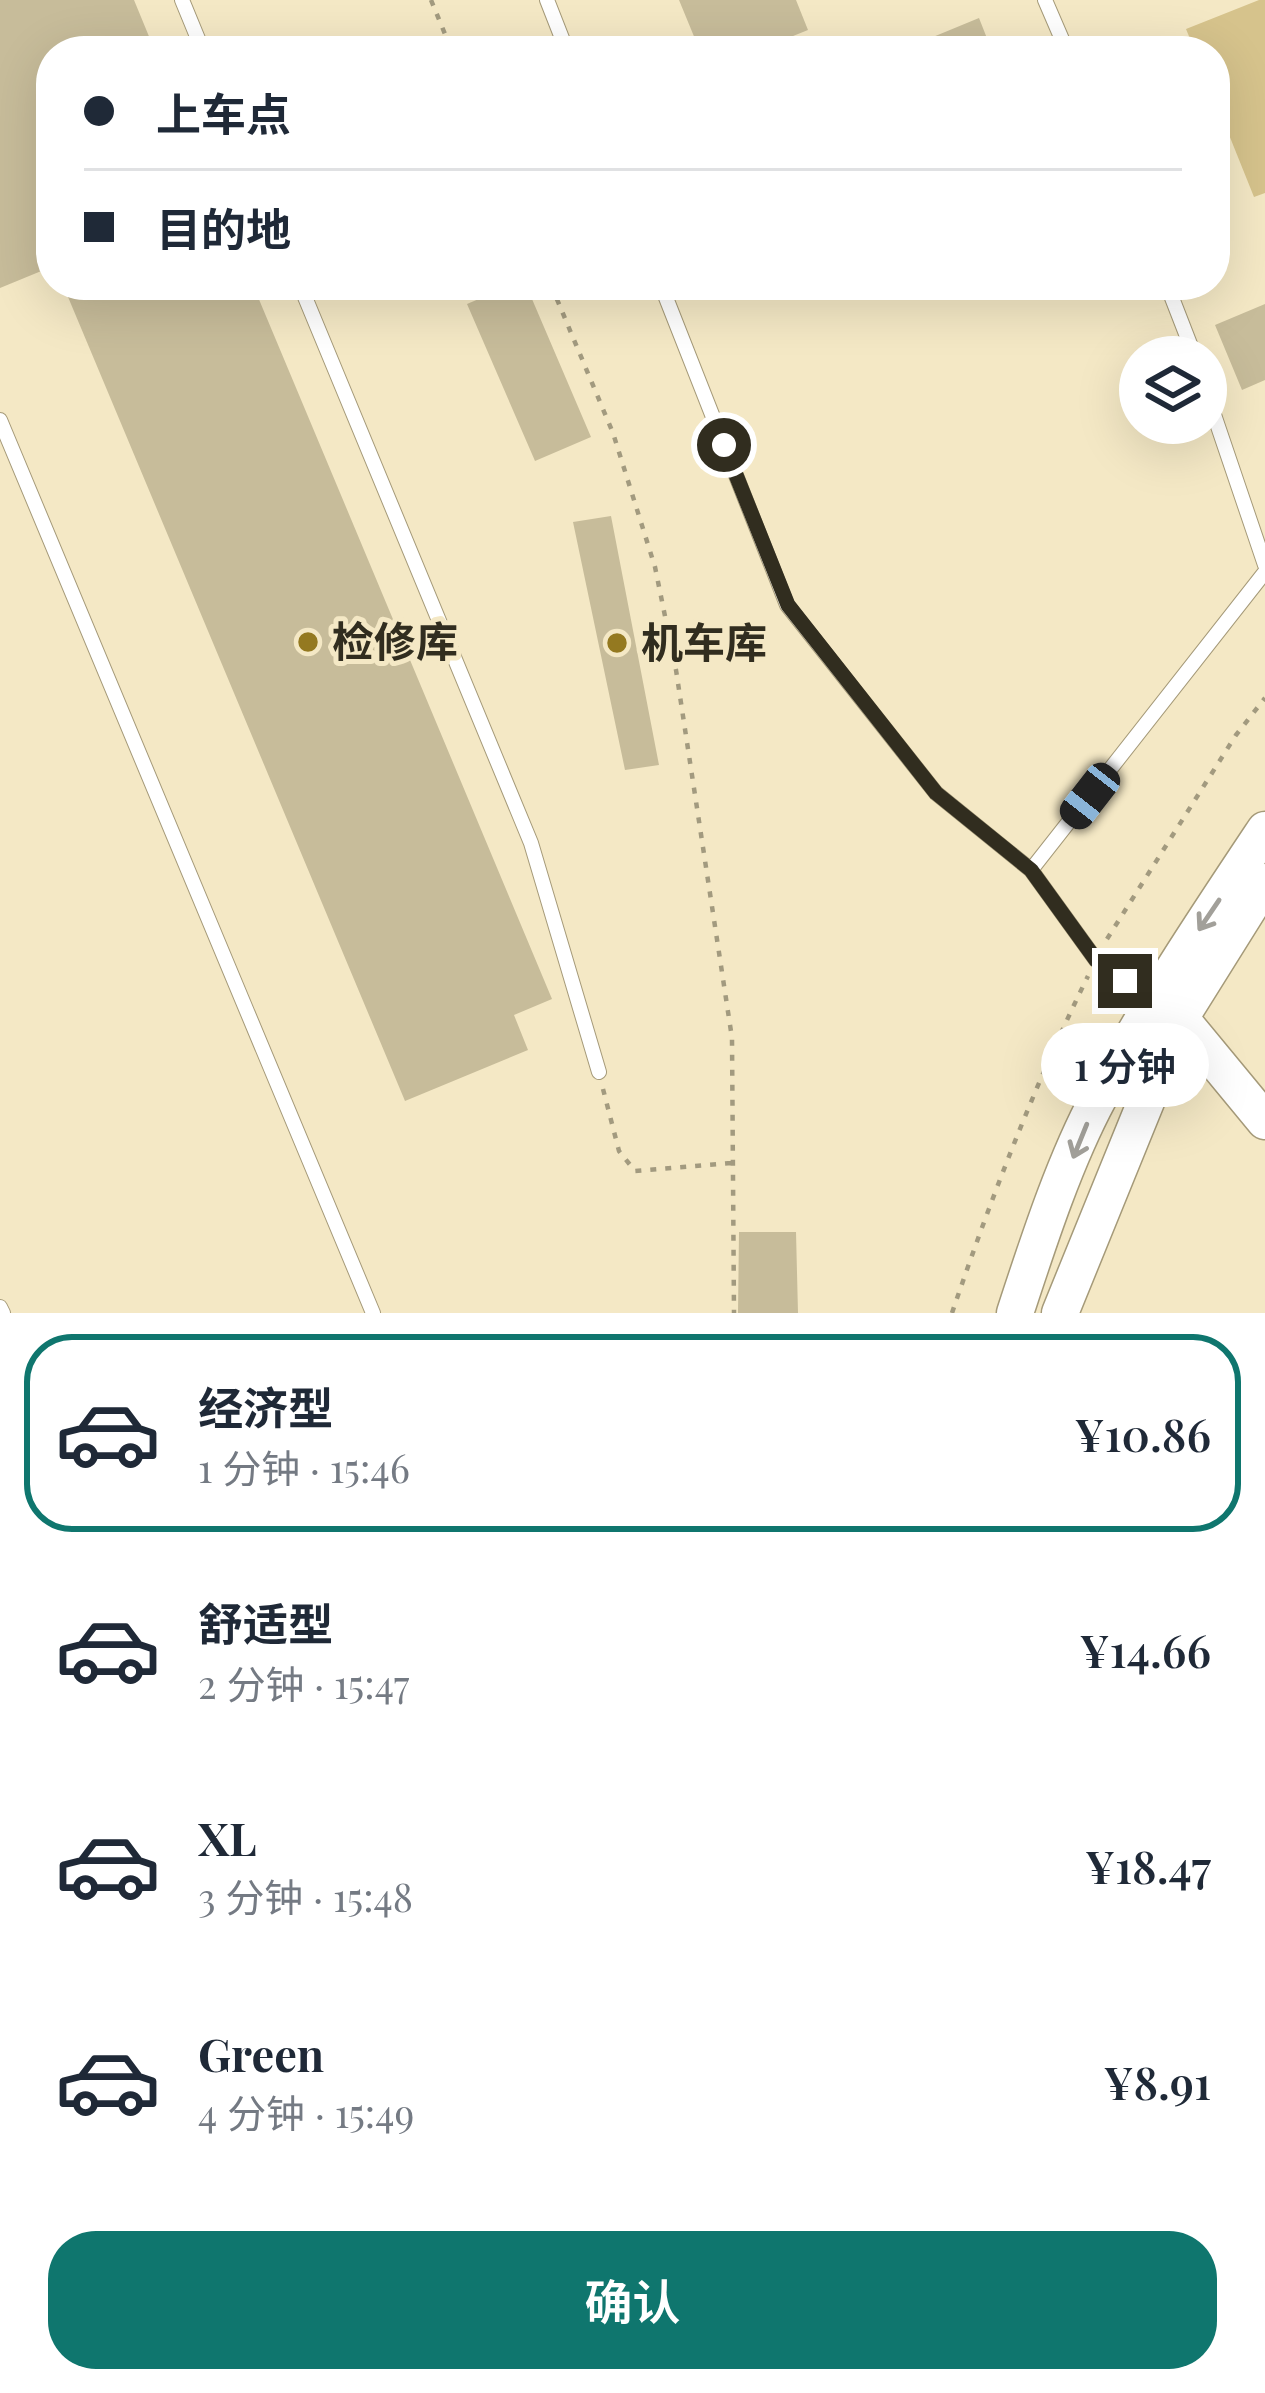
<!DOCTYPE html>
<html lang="zh">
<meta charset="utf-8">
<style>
body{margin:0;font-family:"Playfair Display","Noto Sans SC",serif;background:#f2f2f3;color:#1f2937;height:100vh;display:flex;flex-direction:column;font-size:45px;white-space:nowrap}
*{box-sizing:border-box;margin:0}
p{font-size:39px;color:#747a83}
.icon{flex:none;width:66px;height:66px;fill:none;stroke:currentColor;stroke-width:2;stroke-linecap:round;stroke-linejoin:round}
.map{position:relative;height:1313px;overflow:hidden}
.drawer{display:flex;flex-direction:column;background:#fff;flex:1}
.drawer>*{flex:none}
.hud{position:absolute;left:36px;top:36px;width:1194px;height:264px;border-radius:48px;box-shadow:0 12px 48px #0002;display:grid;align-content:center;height:264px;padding:0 48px;background:#fff}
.tools{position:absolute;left:1119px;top:336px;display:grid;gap:24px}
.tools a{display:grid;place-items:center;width:108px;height:108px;border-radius:50%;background:#fff;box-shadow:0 12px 48px #0002;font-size:60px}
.end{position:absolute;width:54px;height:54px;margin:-27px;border:15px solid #312d1f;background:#fff;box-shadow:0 0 0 6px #fff}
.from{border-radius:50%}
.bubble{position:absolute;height:84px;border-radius:42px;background:#fff;box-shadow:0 12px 48px #0002;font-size:39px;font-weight:600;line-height:84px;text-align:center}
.car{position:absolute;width:36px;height:72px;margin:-36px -18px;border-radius:15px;box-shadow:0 0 9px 3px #0007;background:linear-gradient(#222 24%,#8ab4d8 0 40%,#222 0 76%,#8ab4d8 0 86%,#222 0)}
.hud b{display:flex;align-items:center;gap:42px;height:114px;font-size:45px}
.hud b+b{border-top:3px solid #e0e1e3}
.hud i{width:30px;height:30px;background:#1f2937}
ul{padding:21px 0 0;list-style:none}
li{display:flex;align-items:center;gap:36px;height:198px;margin:0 24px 18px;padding:0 24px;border:6px solid transparent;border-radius:48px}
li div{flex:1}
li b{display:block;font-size:45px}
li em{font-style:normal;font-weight:600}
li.on{border-color:#0f766e}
li>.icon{width:108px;height:108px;stroke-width:1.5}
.primary-button{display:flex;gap:24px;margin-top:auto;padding:24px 48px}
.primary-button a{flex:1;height:138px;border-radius:48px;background:#0f766e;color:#fff;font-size:48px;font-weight:600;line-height:138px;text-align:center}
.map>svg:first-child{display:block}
</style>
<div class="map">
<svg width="1265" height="1313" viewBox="0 0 1265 1313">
<rect width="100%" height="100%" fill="#f4e8c5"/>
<path fill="#d6c38c" d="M1259 0H1265V193L1254 197 1215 100V51H1195L1186 29Z"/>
<path fill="#c7bc9a" d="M0 0H134L155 51H51V267L0 288Z
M679 0H796L808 30 756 51H700Z
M979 18 992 51H899Z
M63 285H253L552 999 514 1015 528 1050 405 1101Z
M512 285H526L591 437 535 461 467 304Z
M1265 304V380L1242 390 1215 325Z
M611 516 659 765 625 770 573 522Z
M739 1232H796L798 1313H738Z"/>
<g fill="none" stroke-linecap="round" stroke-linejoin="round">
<defs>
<path id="lane" d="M182 0 203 51
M547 0 567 51
M1045 0 1067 51
M300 285 531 843 599 1072
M661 285 787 605 936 793 1031 870 1096 960 1151 998
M1167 285 1195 357
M1206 391 1265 565
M0 420 373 1313
M1031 870 1265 572
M0 1307 3 1313"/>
<path id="secondary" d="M1163 1007 1180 1018 1265 1121
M1015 1313C1038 1243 1064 1162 1099 1097 1148 1005 1207 917 1265 830
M1060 1313 1180 1018 1265 882"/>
</defs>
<use href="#lane" stroke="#a59a79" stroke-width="16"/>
<use href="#secondary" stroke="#a59a79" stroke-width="39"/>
<path stroke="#a29a7f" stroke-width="4.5" stroke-dasharray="6 9" stroke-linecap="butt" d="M431 0 452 51
M551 285 613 433 655 567 676 670 732 1038 734 1313
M1107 939 1236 735 1265 698
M603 1089 619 1151 635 1171 731 1163
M952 1313C991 1198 1035 1084 1088 976"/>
<use href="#lane" stroke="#fff" stroke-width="14"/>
<use href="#secondary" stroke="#fff" stroke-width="36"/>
</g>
<defs><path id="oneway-shaft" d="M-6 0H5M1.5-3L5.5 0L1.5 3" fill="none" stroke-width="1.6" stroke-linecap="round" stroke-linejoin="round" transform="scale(3)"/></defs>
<g stroke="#a2a09a">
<use href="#oneway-shaft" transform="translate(1209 915) rotate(124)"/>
<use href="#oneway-shaft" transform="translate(1080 1141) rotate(112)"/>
</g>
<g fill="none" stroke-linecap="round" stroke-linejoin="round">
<path stroke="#312d1f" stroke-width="15" d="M724 445 788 605 936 793 1031 870 1096 960 1125 981"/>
</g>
<g fill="#947920" stroke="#f4e8c5" stroke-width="4.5">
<circle cx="308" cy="642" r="12"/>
<circle cx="617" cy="643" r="12"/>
</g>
<g text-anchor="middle" stroke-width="10" stroke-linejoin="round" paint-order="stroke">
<g font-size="42" font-weight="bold" fill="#312d1f" stroke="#f4e8c5" text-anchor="start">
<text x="332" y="657">检修库</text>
<text x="641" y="658">机车库</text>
</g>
</g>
</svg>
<div class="tools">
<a><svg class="icon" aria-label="layers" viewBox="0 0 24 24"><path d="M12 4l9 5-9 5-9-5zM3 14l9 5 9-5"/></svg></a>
</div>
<i class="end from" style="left:724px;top:445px"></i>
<i class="end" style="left:1125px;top:981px"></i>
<div class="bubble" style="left:1041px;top:1023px;width:168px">1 分钟</div>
<i class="car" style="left:1090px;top:796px;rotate:218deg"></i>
<div class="hud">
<b><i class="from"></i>上车点</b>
<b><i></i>目的地</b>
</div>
</div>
<section class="drawer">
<ul>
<li class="on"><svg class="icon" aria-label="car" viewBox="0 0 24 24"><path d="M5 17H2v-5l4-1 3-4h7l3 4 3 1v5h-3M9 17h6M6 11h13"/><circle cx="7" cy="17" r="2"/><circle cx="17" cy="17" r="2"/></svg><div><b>经济型</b><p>1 分钟 · 15:46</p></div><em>¥10.86</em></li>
<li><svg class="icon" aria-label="car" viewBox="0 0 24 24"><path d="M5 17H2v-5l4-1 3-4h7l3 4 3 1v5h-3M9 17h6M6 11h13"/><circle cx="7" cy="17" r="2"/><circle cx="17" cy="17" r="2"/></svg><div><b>舒适型</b><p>2 分钟 · 15:47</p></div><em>¥14.66</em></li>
<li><svg class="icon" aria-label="car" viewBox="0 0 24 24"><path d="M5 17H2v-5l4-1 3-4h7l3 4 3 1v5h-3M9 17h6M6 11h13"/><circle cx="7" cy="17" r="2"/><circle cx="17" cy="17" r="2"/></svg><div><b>XL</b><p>3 分钟 · 15:48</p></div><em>¥18.47</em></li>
<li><svg class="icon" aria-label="car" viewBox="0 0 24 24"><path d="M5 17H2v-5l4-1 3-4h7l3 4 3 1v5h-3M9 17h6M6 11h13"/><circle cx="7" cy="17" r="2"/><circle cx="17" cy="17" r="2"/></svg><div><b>Green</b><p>4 分钟 · 15:49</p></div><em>¥8.91</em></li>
</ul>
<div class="primary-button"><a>确认</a></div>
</section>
